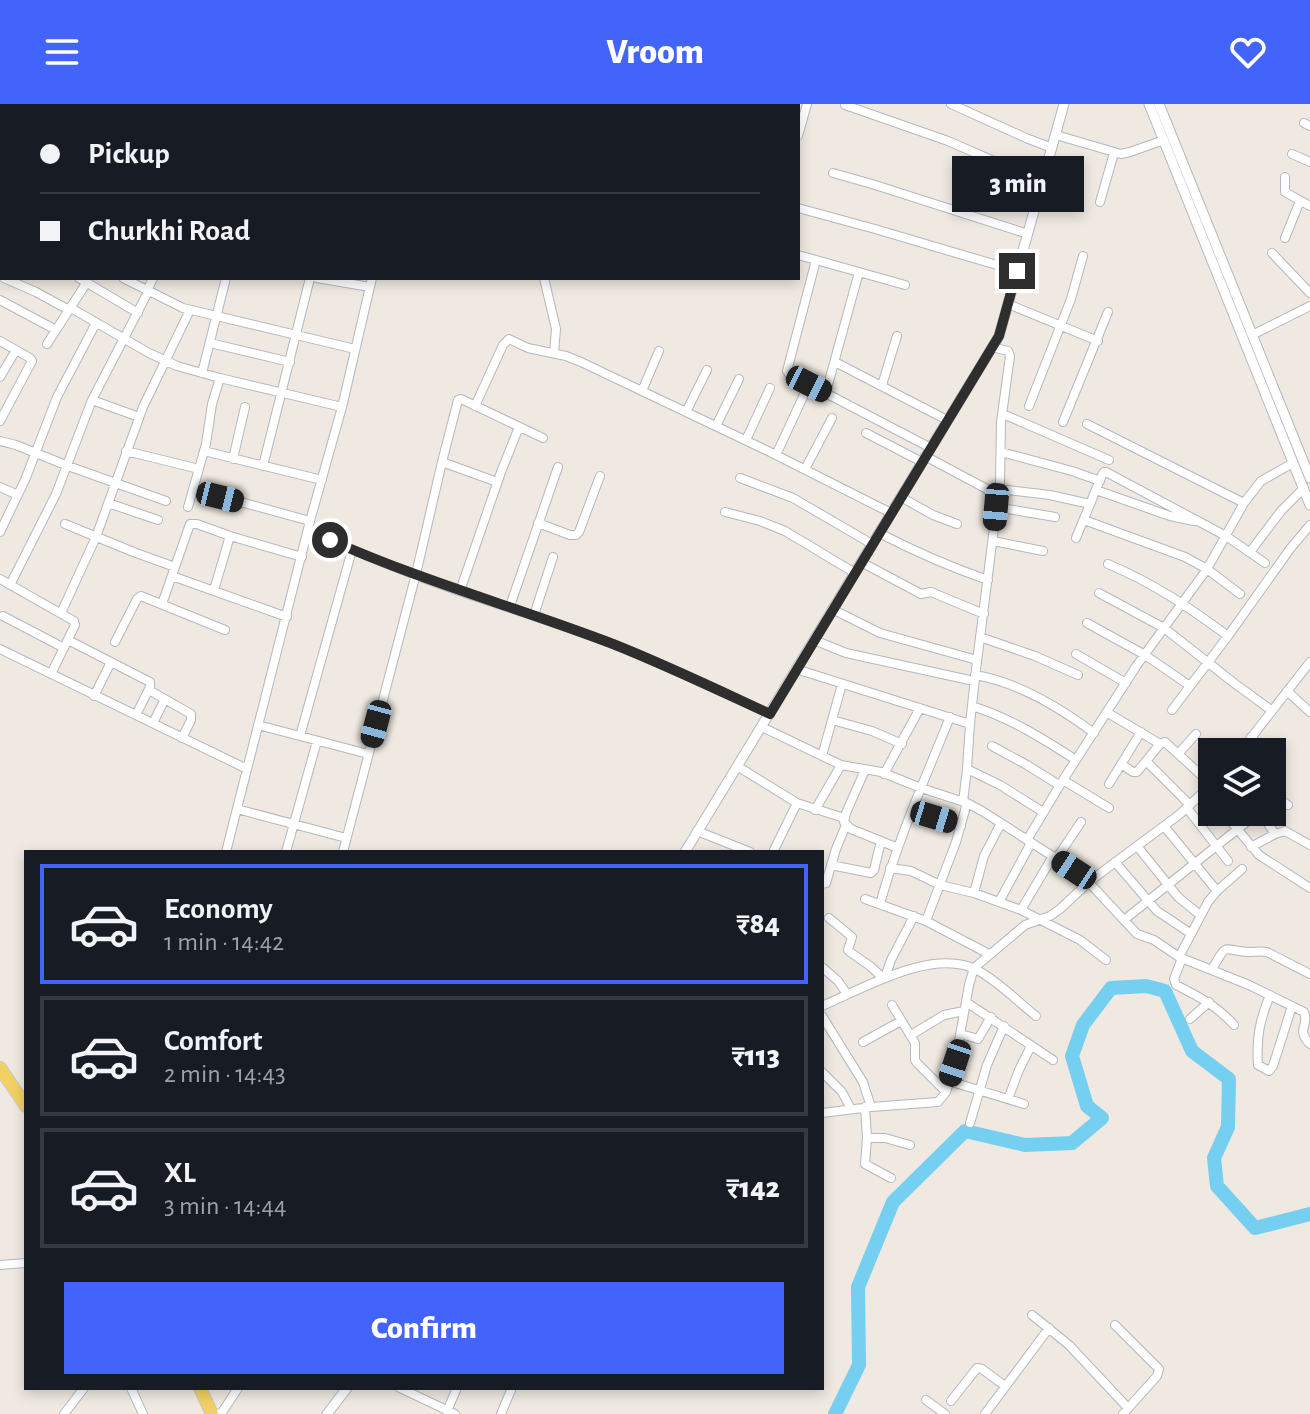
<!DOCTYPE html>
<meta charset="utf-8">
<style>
body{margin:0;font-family:"Alegreya Sans",sans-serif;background:#242831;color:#f1f3f6;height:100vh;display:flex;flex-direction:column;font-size:30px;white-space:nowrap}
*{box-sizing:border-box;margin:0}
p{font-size:26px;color:#9ea1a6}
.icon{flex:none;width:44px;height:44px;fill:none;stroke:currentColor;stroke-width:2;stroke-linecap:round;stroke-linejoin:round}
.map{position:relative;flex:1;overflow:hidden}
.sheet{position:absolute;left:24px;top:746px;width:800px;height:540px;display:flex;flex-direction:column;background:#171b24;border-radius:0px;box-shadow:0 4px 12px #0003}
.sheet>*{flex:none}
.banner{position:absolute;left:0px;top:0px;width:800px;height:176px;box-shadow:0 4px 12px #0003;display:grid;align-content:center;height:176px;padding:0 40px;background:#171b24}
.fabs{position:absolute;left:1198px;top:634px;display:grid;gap:16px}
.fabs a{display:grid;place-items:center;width:88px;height:88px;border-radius:0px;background:#171b24;box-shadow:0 4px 12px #0003;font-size:40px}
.end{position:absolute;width:36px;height:36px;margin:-18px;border:10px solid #2e2e2e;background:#fff;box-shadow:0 0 0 4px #fff}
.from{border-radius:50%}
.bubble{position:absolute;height:56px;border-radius:0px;background:#171b24;box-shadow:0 4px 12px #0003;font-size:26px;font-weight:800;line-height:56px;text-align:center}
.car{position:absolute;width:24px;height:48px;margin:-24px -12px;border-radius:10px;box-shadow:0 0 6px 2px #0007;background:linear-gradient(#222 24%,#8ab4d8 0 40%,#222 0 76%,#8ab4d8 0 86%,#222 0)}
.banner b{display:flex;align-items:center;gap:28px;height:76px;font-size:30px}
.banner b+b{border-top:2px solid #363941}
.banner i{width:20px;height:20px;background:#f1f3f6}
ul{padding:14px 0 0;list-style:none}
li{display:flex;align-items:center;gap:24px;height:120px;margin:0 16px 12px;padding:0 24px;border:4px solid #363941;border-radius:0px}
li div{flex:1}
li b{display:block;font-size:30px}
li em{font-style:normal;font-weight:800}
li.selected{border-color:#4264fb}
li>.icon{width:72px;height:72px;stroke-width:1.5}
.primary-button{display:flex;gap:16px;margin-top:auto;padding:16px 40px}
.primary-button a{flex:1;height:92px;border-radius:0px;background:#4264fb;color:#fff;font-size:32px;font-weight:800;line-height:92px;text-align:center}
header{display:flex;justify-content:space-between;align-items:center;height:104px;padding:0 40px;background:#4264fb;color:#fff;font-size:36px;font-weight:800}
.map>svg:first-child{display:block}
</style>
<header><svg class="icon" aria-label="menu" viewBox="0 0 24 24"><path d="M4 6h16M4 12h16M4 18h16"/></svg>Vroom<svg class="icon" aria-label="heart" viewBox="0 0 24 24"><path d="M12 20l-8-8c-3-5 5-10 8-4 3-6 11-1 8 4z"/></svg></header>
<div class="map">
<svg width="1310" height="1310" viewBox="0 0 1310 1310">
<rect width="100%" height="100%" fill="#efe9e1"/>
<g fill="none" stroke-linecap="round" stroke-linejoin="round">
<path stroke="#75cff0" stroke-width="14" d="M835 1310 859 1261 858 1183 893 1098 965 1027 1025 1041 1072 1039 1102 1014 1087 1002 1072 952 1083 921 1111 884 1146 882 1165 887 1192 947 1229 975 1228 1023 1214 1054 1217 1082 1255 1124 1310 1110"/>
<defs>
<path id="minor" d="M48 0 52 2
M374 0 384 2
M951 0 1026 34 1052 44
M845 1 948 37 1042 78
M39 2 40 0
M101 2 102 0
M409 2V0
M739 2 740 0
M772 2 773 0
M1304 19 1310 22
M0 26 2 27
M1056 31 1121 50 1130 48 1164 36
M798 32 807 0
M1292 50 1310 58
M0 63 2 64
M833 69 872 80 1028 130
M1285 73V88L1310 102
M0 81 2 76
M1100 98 1114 49
M798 104 875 125 1017 167
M1285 134 1300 97
M1272 149 1310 189
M798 151 905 181
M816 156 787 267 789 270 931 344
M0 169 2 164
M4 174 36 188 69 206
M79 174 138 209
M123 174 183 204 355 245
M317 174 370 183
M544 174 556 225 554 249
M147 187 153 174
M0 196 56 226
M1008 200 1098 237
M71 204 149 249 177 262 220 274 342 303
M1252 231 1310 202
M0 237 30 254 32 257 0 317
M210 239 290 258
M47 240 87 178
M835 258 947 316
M202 269 226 174
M0 273 16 246
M882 281 897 232
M642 287 659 247
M826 288 859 168
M92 296 139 313
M475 302 503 241 509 235 528 244 566 252 581 258 768 347 891 409
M1029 302 1071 195 1083 152
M686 308 707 266
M1003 310 1109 356
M1063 318 1108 208
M1087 320 1244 399
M716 322 739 275
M866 329 922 358
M746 336 770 284
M0 337 16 341 68 362 166 397
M126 347 199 365
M204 347 322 376
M1001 348 1072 367 1100 377
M776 351 809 280
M925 352 998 391
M233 355 245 303
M442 358 497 378
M263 362 310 174
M805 365 832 314
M740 374 793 394 872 440
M0 383 18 391
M193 385 310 417
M999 385 1050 391 1090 400
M1096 386 1170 412 1194 417
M901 393 933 411 957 420
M108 399 158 416
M188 403 206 340 212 300 220 274
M996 403 1055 413
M725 408 760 417 785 427 855 469
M1084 416 1185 453 1207 465 1240 490
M538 419 570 431H576L579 428 600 372
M65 420 136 449 175 463
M308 426C358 449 410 470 462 488 513 505 563 521 613 540 666 561 718 586 770 610
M0 428 25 376 57 293 96 219
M879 429C914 447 950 463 988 476
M1076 434 1102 371 1104 368H1106L1226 432 1265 459
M993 437 1043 447
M1250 448 1281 407 1304 384
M861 458 921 490 931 488 984 510
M1108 460C1155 480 1187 502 1228 532
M172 472 287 513
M0 475 74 517 75 521 51 570
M10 481 56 390 92 296 148 188
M214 486 230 432
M460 487 501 368 519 323
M1099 489 1164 524 1234 579 1271 606
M162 500 190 420H197L230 432 302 453
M510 502 558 363
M832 505 880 529 977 556
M61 509 96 433 143 303 190 206
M534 511 553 453
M3 512 64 544
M1087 519 1145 551 1190 582
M980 533 1035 552 1078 571
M68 536 150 578V583L136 611
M814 536 846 549 974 577
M115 538 137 495 141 492 225 526
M0 545 247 665
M1076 550 1126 579
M796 565 970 620
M975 571C1018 578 1059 603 1094 629
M149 586 191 610V616L182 634
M1287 587 1310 608
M94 592 111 558
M972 602C1010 614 1042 634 1076 656
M1172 606 1228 532 1290 445 1310 421
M1108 609 1160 640
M832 616 872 627 902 640
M153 619 165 595
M258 621 368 650
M762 623 841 661 881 668 921 684 967 699 982 707 1082 771 1137 830 1154 836 1179 853 1249 881 1304 908C1310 922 1295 925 1310 940
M300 632 352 446
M1251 633 1266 648
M992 642 1027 661 1059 681
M1240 648 1310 558
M1178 650 1196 630
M822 652 842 580
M1272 653C1282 662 1279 669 1272 679
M1146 657 1190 701
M1121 660 1133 668H1137L1160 640 1165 638 1212 681
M737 662 797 699 844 714
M967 665 1000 681 1043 708
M865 666 846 709 844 718 851 725 898 744
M884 670 920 604
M1063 676 1109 704
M1109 680 1141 628
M1272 690 1288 701
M963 698 967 665 970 620 976 565 1000 377 1001 318 1010 252 1008 247 992 243
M1187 704 1228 757
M237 705 346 734
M815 706 841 661
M912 706 961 722
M1223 708 1259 751 1310 784
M1260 708 1275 730
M1164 722 1217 787
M697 727 750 748
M1027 736 1063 676 1137 561 1207 465 1244 399 1261 377 1293 359
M1137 742 1178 793 1200 811
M1251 743 1275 730 1285 727 1310 741
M226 748 310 417 342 303 372 174
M286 748 317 637
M343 748 416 470 442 358 458 296 461 295 543 334
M773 748 797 699
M1057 754 1081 718
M1115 758 1157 807 1190 829
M831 761 871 769 874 766 881 737
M890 764 911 767 940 781 974 789 1021 806 1080 836 1106 856
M822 780 826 779 836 745 846 721
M974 789 984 752 1001 719
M865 795 926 817 989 850
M999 798 1031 739
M880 800C898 735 925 675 950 613
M1021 806 1053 752
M829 814 852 833 848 846 850 848 870 862 883 874
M1124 816 1259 708
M926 817 956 738 967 699
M1179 853 1208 798 1217 787 1242 765
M1182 854 1174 875 1176 881C1198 892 1217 902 1234 921
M822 863 838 877 847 890
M1212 865C1228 839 1220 845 1247 848 1254 848 1260 847 1267 848L1310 870
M885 873 891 856 914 812
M1270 891C1260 916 1256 933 1258 961L1269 967 1273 962 1292 902
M966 898 1053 956
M892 901 915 939V956L917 959 946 988
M822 902C862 885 933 843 977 866 998 877 1017 897 1036 912
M822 912 863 978 871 1003
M1190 915 1209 898
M961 930 978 935 991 913
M911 931 944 911 964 907
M863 938 901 917
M822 968 842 988 851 1005
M949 977 1024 1000
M1008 995 1019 966 1031 942
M865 1003 867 1034 865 1060 891 1074
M822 1009 871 1003 938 998 946 988 955 959 969 881 974 864 1025 821 1050 812 1060 805 1090 777 1180 710 1212 680
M970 1019 987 961 1004 922
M867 1034H885L910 1041
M0 1161 26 1159
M1032 1211 1069 1241 1128 1304
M1115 1221 1159 1265 1157 1272 1123 1310
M131 1284 143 1310
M400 1284 455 1310
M926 1296 945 1310
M951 1297 977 1264 982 1265 1005 1282
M447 1307 457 1284
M64 1310 84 1284
M219 1310 223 1307 238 1284
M501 1310 511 1286
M985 1310 1049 1224"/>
<path id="tertiary" d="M1149 0 1310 401
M1159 0 1310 374
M685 748 999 232 1064 0
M327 1310 347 1284"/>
<path id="primary" d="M0 964 26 1002
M200 1284 212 1310"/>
</defs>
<use href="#minor" stroke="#b4b7c1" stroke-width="10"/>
<use href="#tertiary" stroke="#b4b7c1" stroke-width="11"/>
<use href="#primary" stroke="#c9c9c9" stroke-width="14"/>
<use href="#minor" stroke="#fff" stroke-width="8"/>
<use href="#tertiary" stroke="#fff" stroke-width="9"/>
<use href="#primary" stroke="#f2d163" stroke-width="12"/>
</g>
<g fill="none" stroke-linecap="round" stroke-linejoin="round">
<path stroke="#2e2e2e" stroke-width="10" d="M330 436C422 477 519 504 613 540 666 561 718 586 770 610L999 232 1017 167"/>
</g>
</svg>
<div class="fabs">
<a><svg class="icon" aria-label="layers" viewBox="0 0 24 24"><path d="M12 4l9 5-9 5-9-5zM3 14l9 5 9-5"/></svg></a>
</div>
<i class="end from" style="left:330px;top:436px"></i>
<i class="end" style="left:1017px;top:167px"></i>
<div class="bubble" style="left:952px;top:52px;width:132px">3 min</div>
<i class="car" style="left:809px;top:280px;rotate:117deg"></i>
<i class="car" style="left:220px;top:393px;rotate:104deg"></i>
<i class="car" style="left:996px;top:403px;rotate:185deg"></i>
<i class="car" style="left:376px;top:620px;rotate:195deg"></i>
<i class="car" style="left:934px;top:713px;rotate:107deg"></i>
<i class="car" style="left:1074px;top:766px;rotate:303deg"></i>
<i class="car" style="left:955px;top:959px;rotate:198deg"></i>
<div class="banner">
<b><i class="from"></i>Pickup</b>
<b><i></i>Churkhi Road</b>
</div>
<section class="sheet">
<ul>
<li class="selected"><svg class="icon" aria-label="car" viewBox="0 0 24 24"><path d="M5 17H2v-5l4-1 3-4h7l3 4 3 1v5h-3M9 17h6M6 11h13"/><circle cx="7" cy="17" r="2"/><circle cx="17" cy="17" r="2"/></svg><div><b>Economy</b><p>1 min · 14:42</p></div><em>₹84</em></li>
<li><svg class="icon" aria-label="car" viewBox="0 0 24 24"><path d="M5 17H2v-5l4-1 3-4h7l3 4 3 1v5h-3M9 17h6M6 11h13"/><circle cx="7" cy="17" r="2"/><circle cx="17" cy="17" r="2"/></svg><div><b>Comfort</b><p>2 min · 14:43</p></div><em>₹113</em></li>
<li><svg class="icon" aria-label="car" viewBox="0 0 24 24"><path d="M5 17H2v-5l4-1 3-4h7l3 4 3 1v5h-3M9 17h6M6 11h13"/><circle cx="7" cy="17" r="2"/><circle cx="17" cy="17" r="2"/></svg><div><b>XL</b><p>3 min · 14:44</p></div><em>₹142</em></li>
</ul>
<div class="primary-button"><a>Confirm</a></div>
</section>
</div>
